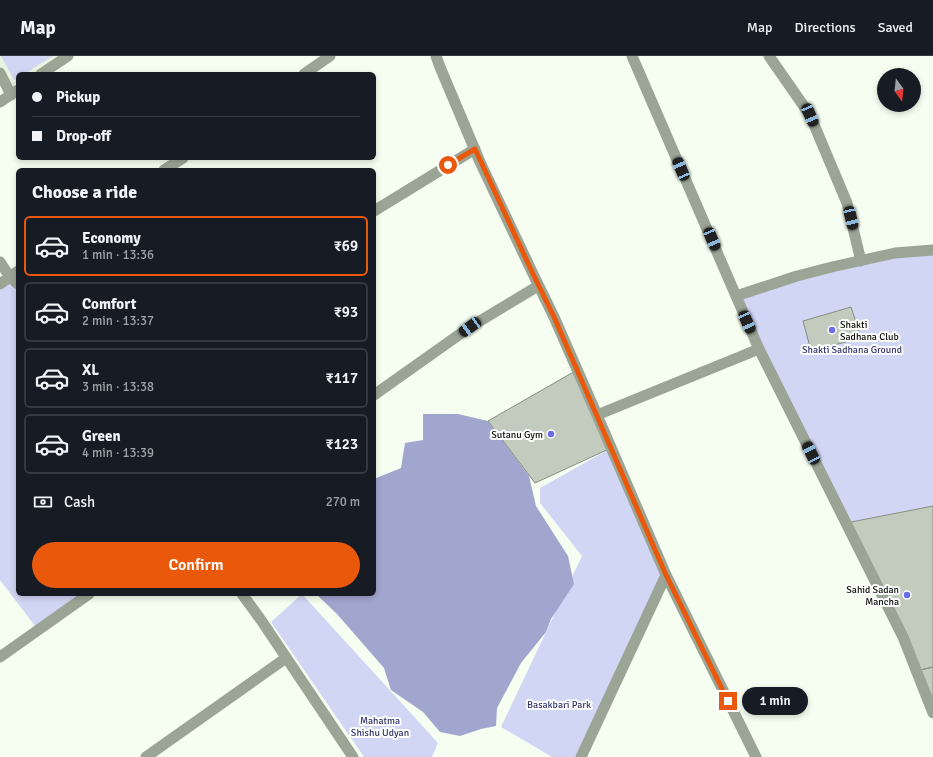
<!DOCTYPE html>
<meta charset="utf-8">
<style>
body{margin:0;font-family:Signika,sans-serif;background:#242831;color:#f1f3f6;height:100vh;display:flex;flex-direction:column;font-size:15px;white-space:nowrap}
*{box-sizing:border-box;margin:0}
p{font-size:13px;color:#9ea1a6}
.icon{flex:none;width:22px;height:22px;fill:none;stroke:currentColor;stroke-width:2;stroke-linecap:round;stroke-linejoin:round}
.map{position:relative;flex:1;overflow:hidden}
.drawer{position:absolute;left:16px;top:112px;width:360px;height:428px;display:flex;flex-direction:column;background:#171b24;border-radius:6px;box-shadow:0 2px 6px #0003}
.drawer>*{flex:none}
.hud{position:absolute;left:16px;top:16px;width:360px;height:88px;border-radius:6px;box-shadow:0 2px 6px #0003;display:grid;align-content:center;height:88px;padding:0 16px;background:#171b24}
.needle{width:26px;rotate:165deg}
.fabs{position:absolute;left:877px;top:12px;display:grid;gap:8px}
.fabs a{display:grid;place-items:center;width:44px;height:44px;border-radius:50%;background:#171b24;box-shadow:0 2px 6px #0003;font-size:20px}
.end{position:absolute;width:18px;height:18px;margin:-9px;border:5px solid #ea580c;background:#fff;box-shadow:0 0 0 2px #fff}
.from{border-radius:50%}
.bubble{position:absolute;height:28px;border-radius:14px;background:#171b24;box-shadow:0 2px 6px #0003;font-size:13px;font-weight:600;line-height:28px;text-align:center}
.car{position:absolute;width:12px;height:24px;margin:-12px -6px;border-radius:5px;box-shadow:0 0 3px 1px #0007;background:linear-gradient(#222 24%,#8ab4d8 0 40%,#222 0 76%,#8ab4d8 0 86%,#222 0)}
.hud b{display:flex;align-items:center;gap:14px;height:38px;font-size:15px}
.hud b+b{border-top:1px solid #363941}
.hud i{width:10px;height:10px;background:#f1f3f6}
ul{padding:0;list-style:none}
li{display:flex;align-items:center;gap:12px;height:60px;margin:0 8px 6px;padding:0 8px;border:2px solid #363941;border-radius:6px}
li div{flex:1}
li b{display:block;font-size:15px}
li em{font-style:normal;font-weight:600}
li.active{border-color:#ea580c}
li>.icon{width:36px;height:36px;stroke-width:1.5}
h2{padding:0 16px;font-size:18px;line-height:48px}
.pay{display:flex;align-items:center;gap:10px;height:44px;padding:0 16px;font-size:15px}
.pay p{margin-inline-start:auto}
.cta{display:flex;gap:8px;margin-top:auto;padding:8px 16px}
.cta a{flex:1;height:46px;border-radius:24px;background:#ea580c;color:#fff;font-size:16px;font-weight:600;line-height:46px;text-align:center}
header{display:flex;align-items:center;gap:24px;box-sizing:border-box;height:56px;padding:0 20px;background:#171b24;border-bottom:1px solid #363941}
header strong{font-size:19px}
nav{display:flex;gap:22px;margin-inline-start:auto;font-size:14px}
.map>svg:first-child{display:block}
</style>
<header>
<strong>Map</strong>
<nav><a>Map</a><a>Directions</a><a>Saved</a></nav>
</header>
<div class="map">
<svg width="933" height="701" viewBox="0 0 933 701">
<rect width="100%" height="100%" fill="#f5fef1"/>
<path fill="#e8f4e0" d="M0 0H66L40 18H18V34L11 39 0 17Z"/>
<path fill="#d1d6f5" d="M1 0H53L24 18H18V22L14 24Z
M933 192V450L846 467 736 240Z
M10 221 18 233V538H89L38 574 0 524V228Z
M611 392 666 519 581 701H552L501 671 582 500 540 447V432Z
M302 538 438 687 432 701H364L271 566Z"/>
<path fill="#a1a6cf" d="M423 358H458L488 365 529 420 536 450 568 500 574 528 551 563 546 576 521 607 497 652 496 670 481 673 460 680 440 676 423 656 391 634 384 612 337 558 316 538H374V423L401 412 405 387 423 384Z"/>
<path fill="#c2cbbd" stroke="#868e81" d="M851 251 861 282 811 295 803 265Z
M577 314 611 392 535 427 488 365Z
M933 450V611L916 615 846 467Z
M933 611V657L916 615Z"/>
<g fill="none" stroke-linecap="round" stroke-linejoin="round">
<path stroke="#9ba595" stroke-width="11" d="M436 0 440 11 480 106 534 220 554 261 597 359
M632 0 759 293 903 581 933 657
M769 0 810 59 847 147 861 205
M0 17 11 39
M41 18 68 0
M304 18 330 0
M0 46 18 34
M164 114 183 102
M374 155 475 93
M0 206 10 221 18 228
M0 228 18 215
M736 240 797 220 832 211 895 197 933 194
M374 339 470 271 538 230
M666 519 756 701
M242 538 261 564 353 701
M0 601 89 538
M146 701 286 602
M581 701 666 519 597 359 759 293"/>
</g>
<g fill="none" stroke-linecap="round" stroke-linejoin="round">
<path stroke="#ea580c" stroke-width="5" d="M448 109 475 93 534 220 554 261 666 519 728 645"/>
</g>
<g fill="#6a6ce6" stroke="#fff" stroke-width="1.5">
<circle cx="832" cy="274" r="4"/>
<circle cx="551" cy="378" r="4"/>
<circle cx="907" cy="539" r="4"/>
</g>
<g text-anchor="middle" stroke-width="4" stroke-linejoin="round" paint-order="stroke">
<g font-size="10" fill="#0b0e09" stroke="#fff" text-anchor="end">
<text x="840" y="272" text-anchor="start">Shakti<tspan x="840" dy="12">Sadhana Club</tspan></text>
<text x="543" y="382">Sutanu Gym</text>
<text x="899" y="537">Sahid Sadan<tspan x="899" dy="12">Mancha</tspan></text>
</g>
<g font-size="10" fill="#323569" stroke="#fff">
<text x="852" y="297">Shakti Sadhana Ground</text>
<text x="559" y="652">Basakbari Park</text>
<text x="380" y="668">Mahatma<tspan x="380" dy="12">Shishu Udyan</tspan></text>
</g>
</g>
</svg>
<div class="fabs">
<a><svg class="needle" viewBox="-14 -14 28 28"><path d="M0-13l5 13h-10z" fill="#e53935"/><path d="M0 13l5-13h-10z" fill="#9ea1a6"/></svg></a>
</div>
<i class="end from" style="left:448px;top:109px"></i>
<i class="end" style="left:728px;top:645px"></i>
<div class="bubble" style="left:742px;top:631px;width:66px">1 min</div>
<i class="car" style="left:810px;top:59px;rotate:157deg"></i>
<i class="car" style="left:681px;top:113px;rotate:337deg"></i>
<i class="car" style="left:851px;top:162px;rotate:167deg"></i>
<i class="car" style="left:712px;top:183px;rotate:157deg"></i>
<i class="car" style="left:747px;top:266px;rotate:156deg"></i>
<i class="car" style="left:470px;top:271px;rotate:234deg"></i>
<i class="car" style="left:811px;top:397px;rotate:334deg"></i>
<div class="hud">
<b><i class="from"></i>Pickup</b>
<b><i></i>Drop-off</b>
</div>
<section class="drawer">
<h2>Choose a ride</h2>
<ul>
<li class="active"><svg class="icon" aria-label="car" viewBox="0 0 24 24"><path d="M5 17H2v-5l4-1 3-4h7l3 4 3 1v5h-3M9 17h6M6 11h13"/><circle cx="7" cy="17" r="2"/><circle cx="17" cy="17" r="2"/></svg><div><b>Economy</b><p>1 min · 13:36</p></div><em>₹69</em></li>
<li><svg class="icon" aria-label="car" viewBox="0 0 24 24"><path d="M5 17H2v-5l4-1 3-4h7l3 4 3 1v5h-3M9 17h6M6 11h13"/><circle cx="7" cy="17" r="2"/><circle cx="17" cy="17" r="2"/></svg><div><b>Comfort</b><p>2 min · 13:37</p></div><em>₹93</em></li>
<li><svg class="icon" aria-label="car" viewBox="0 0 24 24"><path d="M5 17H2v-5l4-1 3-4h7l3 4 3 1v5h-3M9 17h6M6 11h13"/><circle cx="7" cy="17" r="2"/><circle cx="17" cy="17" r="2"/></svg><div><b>XL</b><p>3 min · 13:38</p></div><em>₹117</em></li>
<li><svg class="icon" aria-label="car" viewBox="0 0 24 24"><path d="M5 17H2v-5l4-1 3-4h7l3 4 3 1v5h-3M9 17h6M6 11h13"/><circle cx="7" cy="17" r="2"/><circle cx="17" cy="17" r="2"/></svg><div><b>Green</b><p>4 min · 13:39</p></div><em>₹123</em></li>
</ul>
<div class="pay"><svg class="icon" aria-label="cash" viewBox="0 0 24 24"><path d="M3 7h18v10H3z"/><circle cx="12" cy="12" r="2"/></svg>Cash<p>270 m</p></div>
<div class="cta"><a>Confirm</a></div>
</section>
</div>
